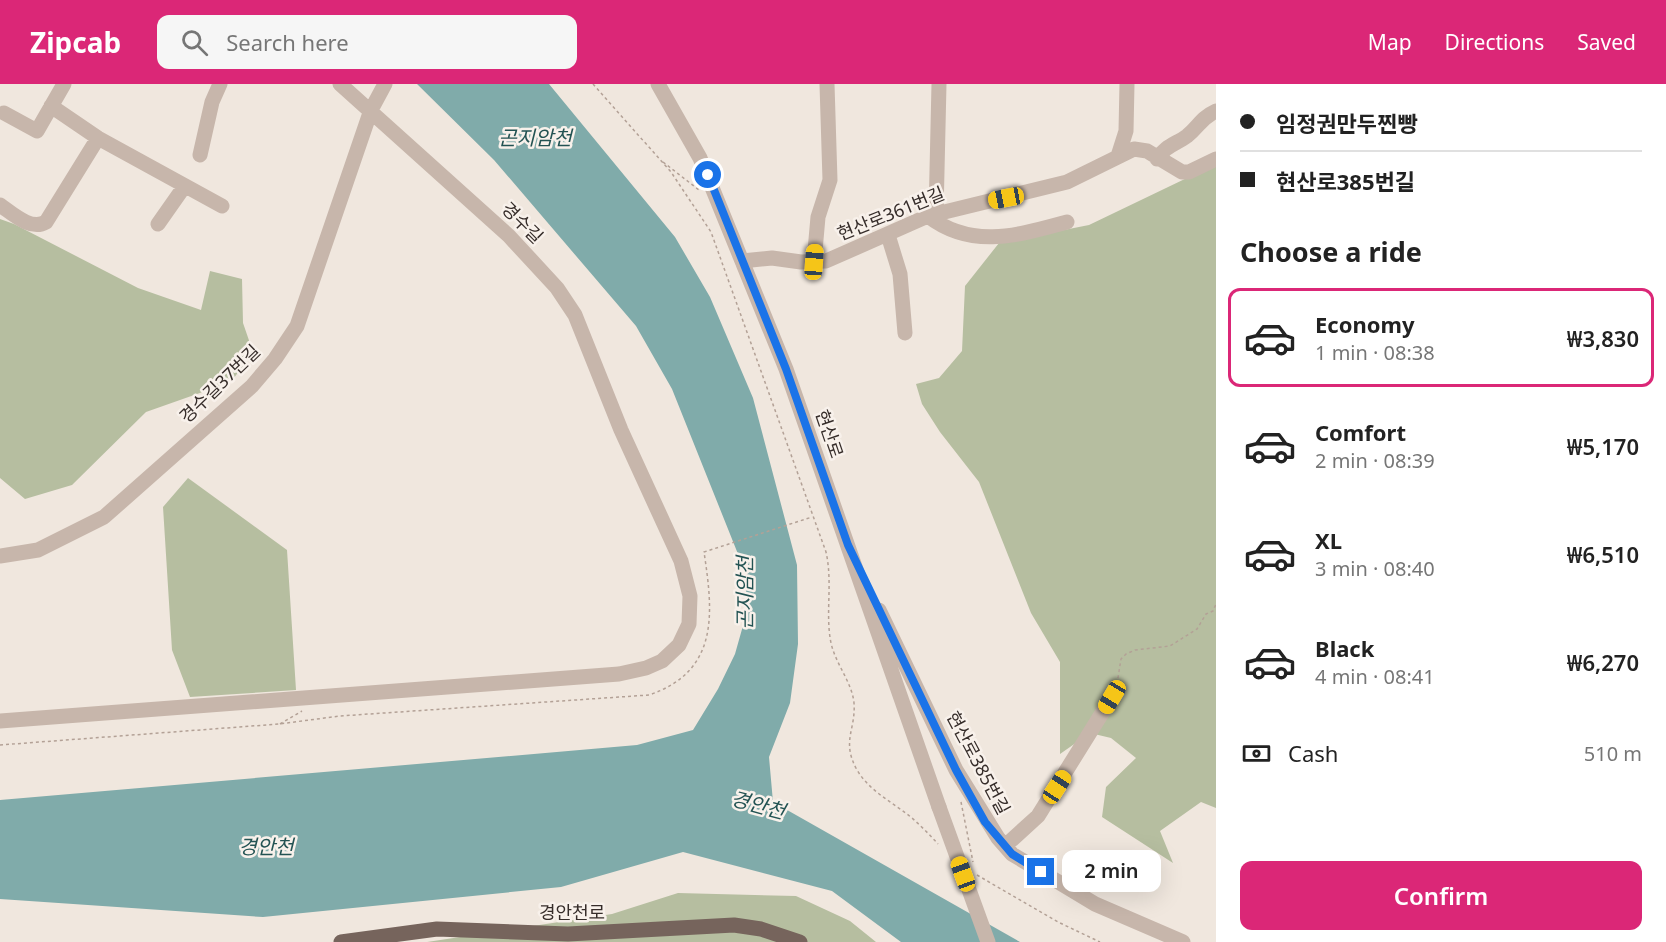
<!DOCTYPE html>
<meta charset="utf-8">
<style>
body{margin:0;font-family:"Noto Sans","Noto Sans KR",sans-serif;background:#f6f6f6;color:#222;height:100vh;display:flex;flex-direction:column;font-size:22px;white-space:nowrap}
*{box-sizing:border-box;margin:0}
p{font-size:20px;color:#767676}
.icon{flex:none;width:33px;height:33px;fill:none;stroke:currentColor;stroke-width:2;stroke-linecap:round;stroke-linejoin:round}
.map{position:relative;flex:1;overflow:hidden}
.panel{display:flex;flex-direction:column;background:#fff;width:450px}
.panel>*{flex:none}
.hud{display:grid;align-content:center;height:132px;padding:0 24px;background:#fff}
.end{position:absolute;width:27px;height:27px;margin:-14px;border:8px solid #1a73e8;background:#fff;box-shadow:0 0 0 3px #fff}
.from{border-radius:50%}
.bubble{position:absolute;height:42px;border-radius:12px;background:#fff;box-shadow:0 6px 24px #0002;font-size:20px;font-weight:600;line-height:42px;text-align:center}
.car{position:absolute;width:18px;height:36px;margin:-18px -9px;border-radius:8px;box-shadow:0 0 4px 2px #0007;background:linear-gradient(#f5c518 24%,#345 0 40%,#f5c518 0 76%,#345 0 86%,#f5c518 0)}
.hud b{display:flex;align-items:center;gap:21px;height:57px;font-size:22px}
.hud b+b{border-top:2px solid #e0e0e0}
.hud i{width:15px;height:15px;background:#222}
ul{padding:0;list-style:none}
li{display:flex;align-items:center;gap:18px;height:99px;margin:0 12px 9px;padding:0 12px;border:3px solid transparent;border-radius:12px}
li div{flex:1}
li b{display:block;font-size:22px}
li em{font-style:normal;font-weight:600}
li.active{border-color:#db2777}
li>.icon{width:54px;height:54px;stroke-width:1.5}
h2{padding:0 24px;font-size:27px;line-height:72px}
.pay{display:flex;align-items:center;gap:15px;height:66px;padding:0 24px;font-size:22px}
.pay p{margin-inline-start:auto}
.cta{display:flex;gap:12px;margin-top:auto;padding:12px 24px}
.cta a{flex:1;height:69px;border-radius:12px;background:#db2777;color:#fff;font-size:24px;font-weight:600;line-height:69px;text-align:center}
header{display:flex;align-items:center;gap:36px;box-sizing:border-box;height:84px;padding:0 30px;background:#db2777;color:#fff}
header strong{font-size:28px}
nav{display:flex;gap:33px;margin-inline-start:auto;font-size:21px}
.search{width:420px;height:54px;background:#f6f6f6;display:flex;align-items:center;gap:15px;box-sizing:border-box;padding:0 21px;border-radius:12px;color:#767676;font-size:22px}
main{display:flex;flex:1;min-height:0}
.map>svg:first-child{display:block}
</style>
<header>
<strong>Zipcab</strong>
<div class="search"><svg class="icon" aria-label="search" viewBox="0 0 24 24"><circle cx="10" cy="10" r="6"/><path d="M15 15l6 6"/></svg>Search here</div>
<nav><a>Map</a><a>Directions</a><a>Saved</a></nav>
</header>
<main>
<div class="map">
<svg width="1216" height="858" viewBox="0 0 1216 858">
<rect width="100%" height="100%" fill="#f0e7de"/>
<path fill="#b6bea0" d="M1216 80V724L1201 718 1160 747 1173 779 1102 733 1106 703 1136 674 1111 654 1090 649 1060 670V578L1031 529 979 398 940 348 922 320 916 300 939 294 962 267 965 202 999 159 1089 141Z
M0 135 14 140 138 204 201 226 210 187 242 195 243 239 253 268 231 298 146 328 72 401 25 415 0 394Z
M188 394 287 466 296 606 190 613 172 566 163 423Z
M678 809 796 812 850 837 876 858H427L612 830Z"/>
<path fill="#80abaa" d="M417 0H549L675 153 710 213 753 314 797 481 798 560 790 619 769 673 773 718 1020 858H901L832 807 683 768 561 803 263 833 0 815V716L637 661 693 646 718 605 735 570 746 531V490L672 305 636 242 494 76Z"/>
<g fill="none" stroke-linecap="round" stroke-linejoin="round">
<path stroke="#b3a196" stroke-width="1.5" stroke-dasharray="3 3" stroke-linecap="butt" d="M593 0 671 88 711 148 826 468C833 499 825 530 831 559 836 581 852 598 854 619 856 646 841 657 857 686 870 708 894 719 912 734 921 742 930 751 938 760
M663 78 699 106
M1117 600 1121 575 1126 570 1135 566 1170 562 1197 545 1206 530 1213 527 1216 520
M280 640 302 627
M0 661 279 640 340 632 649 611C720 587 713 528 704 468L812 433
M961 718 973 778
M977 791 1058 838 1100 858"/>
<path stroke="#c7b6ab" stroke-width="15" d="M658 0 700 74 786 285 939 723
M51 22 98 54 222 122
M4 29 37 47 64 0
M200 71 212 18 220 0
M1118 72 1126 47 1127 0
M1157 75C1165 62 1176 60 1187 52 1199 42 1201 34 1216 27
M0 121C13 130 31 147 46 138L98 54
M936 130 939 0
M928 132C972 166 1019 151 1067 138
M158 140 184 103
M888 151 900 190 905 249
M742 177 772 174 801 178 826 177 928 132 1067 98 1134 65 1147 67 1182 88H1189L1216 75
M814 178 818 133 830 96 827 0
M0 472 38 466 104 433 252 302 275 275 297 242 371 26 385 0
M879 526 956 686 998 754 1012 770 1095 820 1183 858
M0 637 619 590 646 584 662 577 679 561 689 540 690 512 681 477 621 346 575 231 557 204 509 152 340 0
M1005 762 1038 732 1112 613"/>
<path stroke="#76645c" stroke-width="15" d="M341 858 437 845 568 850 734 841 761 845 800 858"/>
<path stroke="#c7b6ab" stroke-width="15" d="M939 723 988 858"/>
</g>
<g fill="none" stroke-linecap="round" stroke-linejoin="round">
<path stroke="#1a73e8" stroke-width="8" d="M708 91 786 285 848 461 956 686 985 738 1012 770 1041 788"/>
</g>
<g text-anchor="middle" stroke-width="5" stroke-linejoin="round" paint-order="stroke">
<g font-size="18" fill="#362d2a" stroke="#f8f1eb">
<text transform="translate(891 130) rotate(-22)" y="6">현산로361번길</text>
<text transform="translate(522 139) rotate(45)" y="6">경수길</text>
<text transform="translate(220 300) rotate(-44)" y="6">경수길37번길</text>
<text transform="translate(829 350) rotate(71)" y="6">현산로</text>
<text transform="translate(978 679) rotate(62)" y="6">현산로385번길</text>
<text x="572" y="835">경안천로</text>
</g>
<g font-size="20" font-style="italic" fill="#235353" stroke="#f8f1eb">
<text x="535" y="61">곤지암천</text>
<text transform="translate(745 509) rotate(-90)" y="7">곤지암천</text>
<text transform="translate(758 721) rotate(15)" y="7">경안천</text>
<text x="266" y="770">경안천</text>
</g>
</g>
</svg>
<i class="end from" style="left:708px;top:91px"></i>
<i class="end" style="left:1041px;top:788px"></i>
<div class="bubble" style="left:1062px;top:766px;width:99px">2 min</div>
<i class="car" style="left:1006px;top:114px;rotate:259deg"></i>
<i class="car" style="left:814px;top:178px;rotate:4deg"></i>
<i class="car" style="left:1112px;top:613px;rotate:211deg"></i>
<i class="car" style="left:1057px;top:703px;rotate:33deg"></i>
<i class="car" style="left:963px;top:790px;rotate:340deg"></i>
</div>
<section class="panel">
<div class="hud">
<b><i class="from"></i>임정권만두찐빵</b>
<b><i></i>현산로385번길</b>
</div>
<h2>Choose a ride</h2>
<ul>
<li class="active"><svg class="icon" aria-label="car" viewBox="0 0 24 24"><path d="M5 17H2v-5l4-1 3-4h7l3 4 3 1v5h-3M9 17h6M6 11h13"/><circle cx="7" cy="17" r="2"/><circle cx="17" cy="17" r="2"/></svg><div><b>Economy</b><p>1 min · 08:38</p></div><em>₩3,830</em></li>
<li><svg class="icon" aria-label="car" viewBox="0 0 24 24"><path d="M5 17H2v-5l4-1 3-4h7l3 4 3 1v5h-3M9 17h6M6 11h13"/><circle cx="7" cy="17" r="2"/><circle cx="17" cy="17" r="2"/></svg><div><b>Comfort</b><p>2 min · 08:39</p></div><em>₩5,170</em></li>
<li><svg class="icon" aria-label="car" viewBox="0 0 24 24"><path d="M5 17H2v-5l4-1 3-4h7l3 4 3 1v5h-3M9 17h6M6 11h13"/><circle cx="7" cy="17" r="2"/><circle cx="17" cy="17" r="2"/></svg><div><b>XL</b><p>3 min · 08:40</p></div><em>₩6,510</em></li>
<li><svg class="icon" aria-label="car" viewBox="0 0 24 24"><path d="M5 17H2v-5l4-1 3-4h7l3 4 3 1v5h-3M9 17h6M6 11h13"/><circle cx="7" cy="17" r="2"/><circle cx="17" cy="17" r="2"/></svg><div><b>Black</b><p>4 min · 08:41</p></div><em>₩6,270</em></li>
</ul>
<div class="pay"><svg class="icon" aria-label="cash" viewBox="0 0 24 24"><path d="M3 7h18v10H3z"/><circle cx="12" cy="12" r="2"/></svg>Cash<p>510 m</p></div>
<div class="cta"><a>Confirm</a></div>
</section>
</main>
